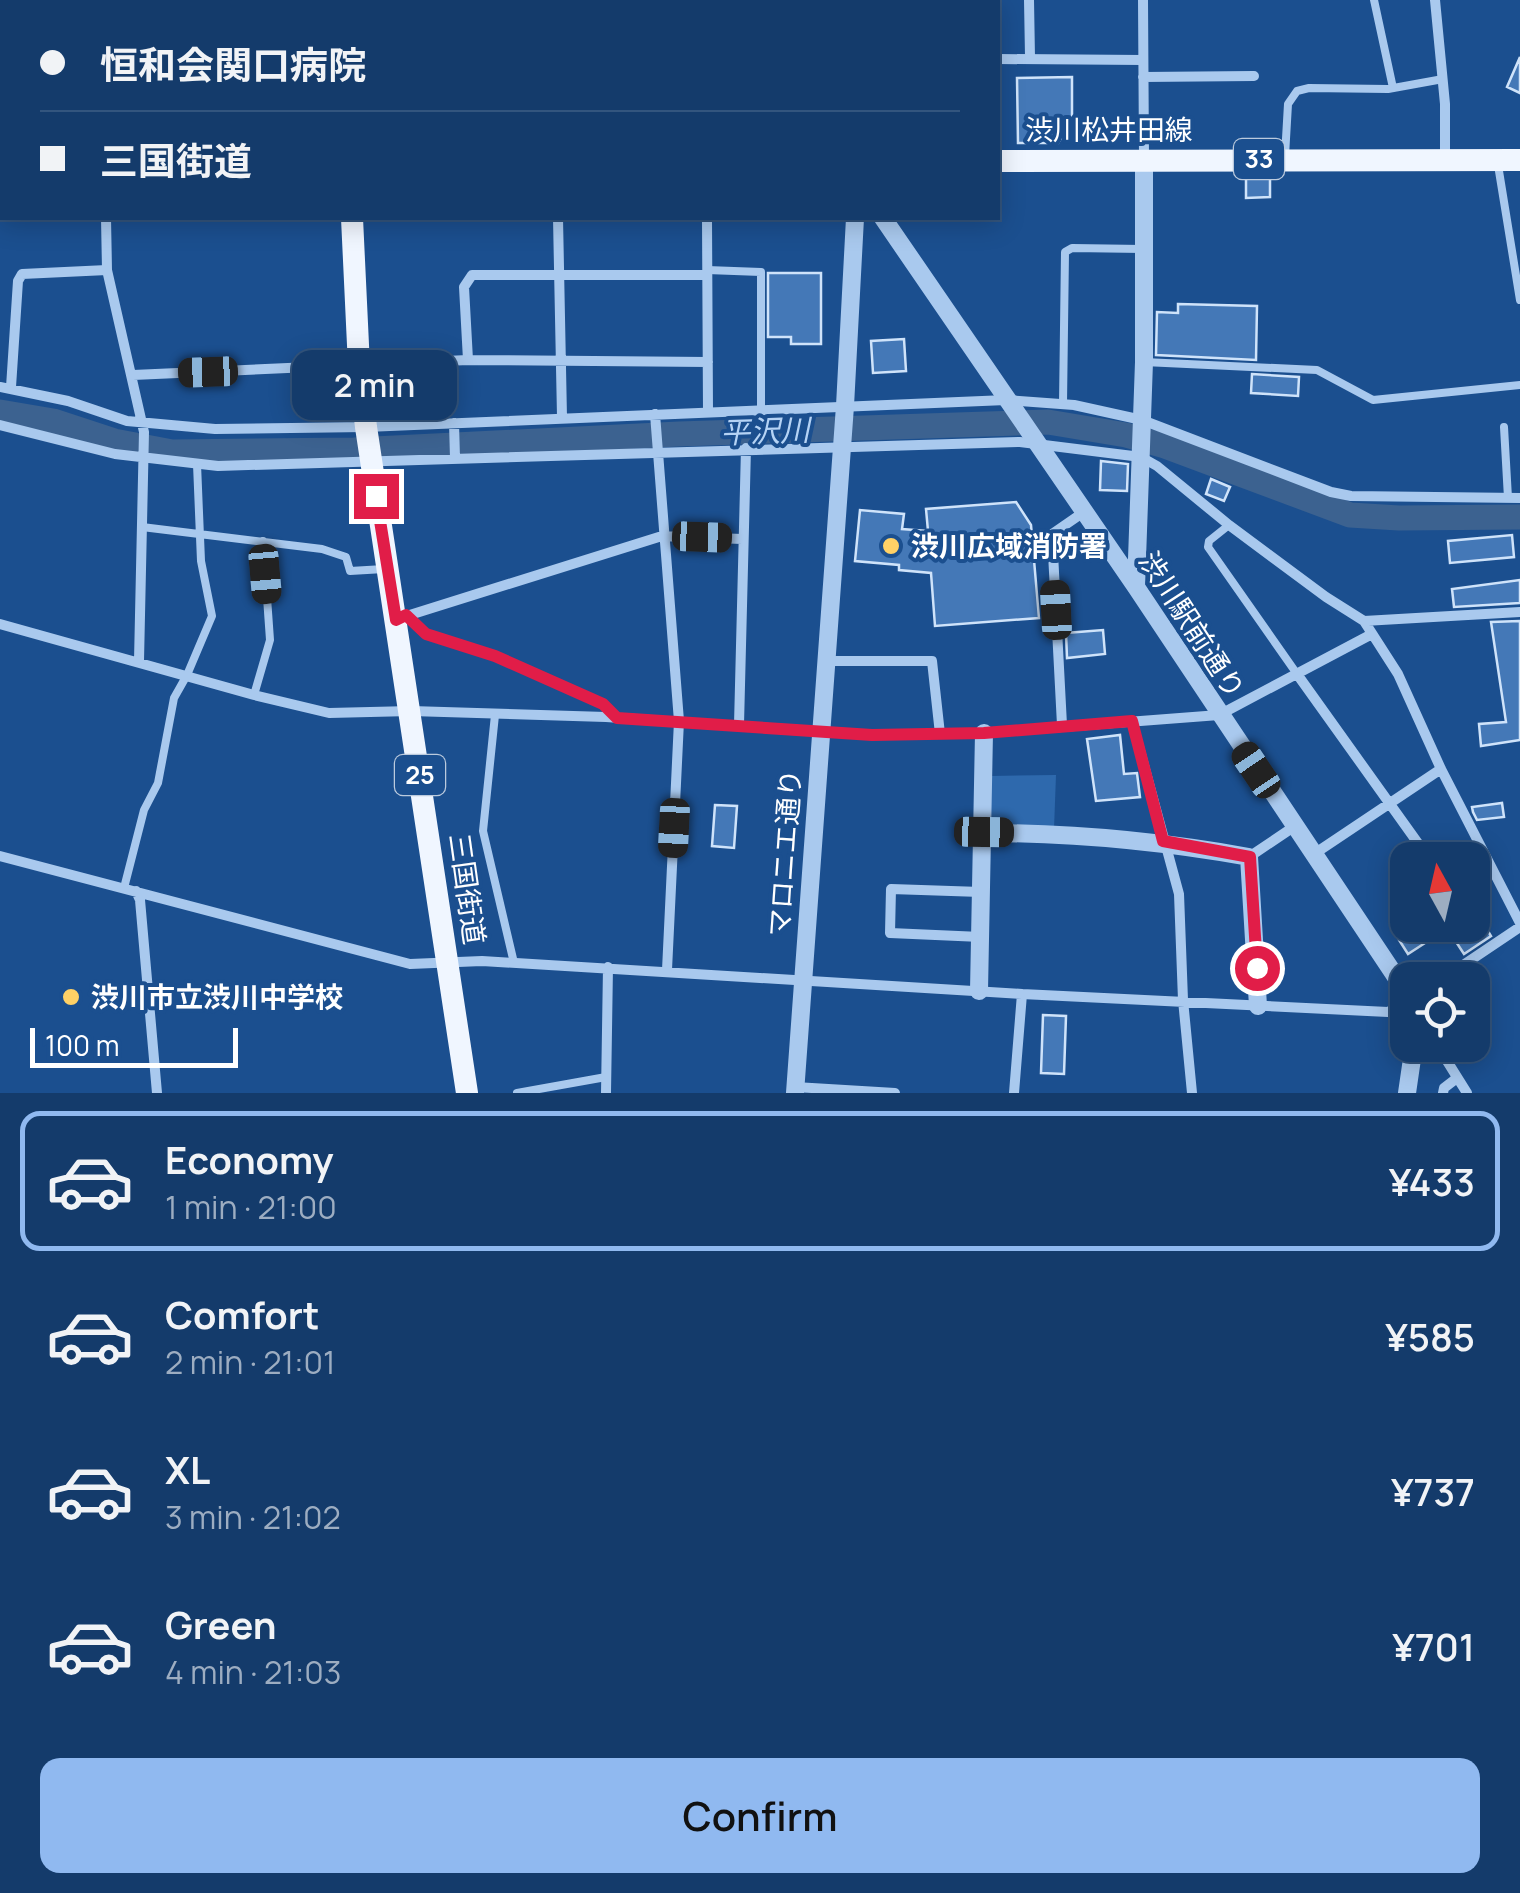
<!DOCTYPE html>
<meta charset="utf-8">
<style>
body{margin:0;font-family:Manrope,"Noto Sans JP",sans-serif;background:#214673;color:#f1f3f6;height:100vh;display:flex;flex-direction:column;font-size:38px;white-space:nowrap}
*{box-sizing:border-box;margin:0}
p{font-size:32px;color:#9dadc1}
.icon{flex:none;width:55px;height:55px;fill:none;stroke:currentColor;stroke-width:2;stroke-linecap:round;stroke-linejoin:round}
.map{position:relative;height:1093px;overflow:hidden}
.panel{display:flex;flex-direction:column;background:#143b6b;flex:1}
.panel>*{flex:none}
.hud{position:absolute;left:0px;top:0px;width:1000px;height:220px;box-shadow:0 5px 25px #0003,0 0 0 2px #33557e;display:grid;align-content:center;height:220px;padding:0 40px;background:#143b6b}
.needle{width:65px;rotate:352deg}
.buttons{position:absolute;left:1390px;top:842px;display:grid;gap:20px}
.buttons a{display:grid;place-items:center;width:100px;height:100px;border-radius:20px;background:#143b6b;box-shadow:0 5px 25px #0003,0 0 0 2px #33557e;font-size:50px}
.scale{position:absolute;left:30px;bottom:25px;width:208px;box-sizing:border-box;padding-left:10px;border:5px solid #fff;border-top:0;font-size:28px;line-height:35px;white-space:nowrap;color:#fff;-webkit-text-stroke:8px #1b4f8f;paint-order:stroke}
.end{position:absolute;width:45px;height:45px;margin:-22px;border:12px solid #e11d48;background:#fff;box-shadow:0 0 0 5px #fff}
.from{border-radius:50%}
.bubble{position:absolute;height:70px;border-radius:20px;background:#143b6b;box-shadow:0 5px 25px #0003,0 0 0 2px #33557e;font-size:32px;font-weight:600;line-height:70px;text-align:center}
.car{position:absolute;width:30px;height:60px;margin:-30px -15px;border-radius:12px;box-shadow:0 0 8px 2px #0007;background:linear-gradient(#222 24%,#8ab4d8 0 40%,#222 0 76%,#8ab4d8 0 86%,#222 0)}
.hud b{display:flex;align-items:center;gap:35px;height:95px;font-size:38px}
.hud b+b{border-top:2px solid #33557e}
.hud i{width:25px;height:25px;background:#f1f3f6}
ul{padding:18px 0 0;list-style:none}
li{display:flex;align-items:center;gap:30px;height:140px;margin:0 20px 15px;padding:0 20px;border:5px solid transparent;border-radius:20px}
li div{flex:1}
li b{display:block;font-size:38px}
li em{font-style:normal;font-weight:600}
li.on{border-color:#90b9f0}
li>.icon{width:90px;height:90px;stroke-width:1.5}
.cta{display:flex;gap:20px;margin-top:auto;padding:20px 40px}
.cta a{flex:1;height:115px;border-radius:20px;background:#90b9f0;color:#111;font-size:40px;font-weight:600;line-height:115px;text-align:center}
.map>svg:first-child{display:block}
</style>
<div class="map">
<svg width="1520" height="1093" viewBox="0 0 1520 1093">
<rect width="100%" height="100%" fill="#1b4f8f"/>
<path fill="#2e69ad" d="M1056 775 1054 829 996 826 991 817 990 776Z"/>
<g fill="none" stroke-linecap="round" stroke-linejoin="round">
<path stroke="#3c6290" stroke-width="25" d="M0 412 53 421 114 441 172 452 354 450 679 434 1048 422 1126 435 1165 446 1350 515 1399 518 1520 517"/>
</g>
<path fill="#4478b7" stroke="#cfe3fa" stroke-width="2.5" d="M1520 57V93L1507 87Z
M1072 77V136L1063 135 1058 143H1018L1017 78Z
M1270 175V197L1246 198V176Z
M768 273H821V344H791V337H768Z
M1178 304 1257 306 1256 360 1156 355 1157 312 1178 313Z
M904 339 906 371 873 373 871 341Z
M1252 374 1299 377 1298 396 1251 393Z
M1101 461 1128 464 1127 491 1100 490Z
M1211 479 1230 487 1224 501 1206 494Z
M1016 502 1031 525 1039 618 935 626 931 573 899 570V565L855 561 860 510 904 514 902 529 928 531 926 509Z
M1512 535 1514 557 1450 563 1448 541Z
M1520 580V603L1454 607 1452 589Z
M1520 621V740L1481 746 1479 724 1506 722 1491 622Z
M1103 630 1105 654 1067 658 1066 633Z
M1120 735 1124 774 1137 773 1140 797 1096 801 1087 739Z
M1502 803 1504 817 1477 820 1473 812 1472 807Z
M715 805 737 806 734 848 712 846Z
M1472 904 1491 936 1464 954 1449 931 1458 925H1472Z
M1404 925H1437L1442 932 1408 954 1394 932Z
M1043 1015 1066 1016 1064 1074 1041 1073Z"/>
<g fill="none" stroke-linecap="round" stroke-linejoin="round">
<path stroke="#a9c9ee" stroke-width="8" d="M8 0 9 2
M106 0V2
M1374 0 1393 88
M0 6 2 5
M1285 156 1288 104 1297 91 1309 88 1388 89 1443 79
M1498 165 1520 300
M707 270 761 272V411
M1144 362 1317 370 1373 400 1520 385
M1063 404 1065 252 1072 248 1143 249
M1504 427 1508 498
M1229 525 1209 541 1208 547 1297 674
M142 527 322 549 346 557 350 571 384 569
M406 615 426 633 495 656 603 704 617 718
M254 695 270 640 263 541
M495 715 483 831 514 963
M124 888 144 810 158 783 174 698 187 675 212 616 201 561 197 464
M517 1093 606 1077"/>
<path stroke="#a9c9ee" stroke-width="10" d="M227 0V2
M691 0V2
M766 0V2
M931 0V2
M1029 0 1030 57
M1143 0 1144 158
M1435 0 1445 104V159
M304 2V0
M569 2V0
M998 59 1143 60
M0 64H2
M1143 77 1254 76
M106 218 107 270 144 432 139 661
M558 218 562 417
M707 218 708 412
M468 360 464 287 472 275H707
M133 375 468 360 708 362
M0 387 68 401 127 421 215 429 366 427 1006 400 1074 405 1142 420 1331 492 1351 496 1520 498
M11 387 18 281 22 274 107 270
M655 414 679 721 667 970
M454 423 455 458
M0 425 115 454 218 466 1020 442 1141 457 1157 466 1229 525 1326 597 1364 621 1398 674 1441 769 1520 923
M397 619 662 536 742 539
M1364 621 1520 612
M0 624 254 695 329 713 411 711 606 717 872 735 984 733 1219 715 1372 634
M826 661H932L940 734
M1297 674 1430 860
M1132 721 1179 894 1183 1000 1192 1093
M739 725 746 448
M1062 725 1052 534 1084 512
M1314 854 1441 769
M0 856 410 964 482 961 1022 994 1388 1012 1408 1002
M1249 857 1295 826
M136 891 140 900 157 1093
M981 937 890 933 891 889 981 892
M1441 980 1520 927
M1437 1045 1467 1093
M795 1087 895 1093
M606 1093 608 967
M1014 1093 1022 994
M1443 1093 1444 1088 1457 1078"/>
<path stroke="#a9c9ee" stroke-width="18" d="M848 0V2
M883 218 1136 587 1408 995
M1136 587 1144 362V158
M984 833C1076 833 1159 841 1249 857L1258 1006
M979 991 984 733
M795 1093 845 406 855 218
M1407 1093 1414 1045"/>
<path stroke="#f0f6ff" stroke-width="22" d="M387 2 388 0
M998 161 1520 160
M0 175H2
M352 218 359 366 366 427 467 1093"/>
</g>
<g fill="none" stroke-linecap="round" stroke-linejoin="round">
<path stroke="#e11d48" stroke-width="12" d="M376 496 396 620 406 615 426 634 495 656 603 704 617 718 872 735 984 733 1132 721 1163 841 1250 857 1257 968"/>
</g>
<g fill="#ffd166" stroke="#1b4f8f" stroke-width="4">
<circle cx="891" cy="546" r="10"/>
<circle cx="71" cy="997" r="10"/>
</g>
<g text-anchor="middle" stroke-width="8" stroke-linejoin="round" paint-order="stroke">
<g fill="#1b4f8f" stroke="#bbcadd" stroke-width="2.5">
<rect x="1234" y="139" width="50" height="40" rx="8"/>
<rect x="395" y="755" width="50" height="40" rx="8"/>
</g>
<g font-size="25" font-weight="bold" fill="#fff">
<text x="1259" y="168">33</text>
<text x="420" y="784">25</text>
</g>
<g font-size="28" fill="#fff" stroke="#1b4f8f">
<text x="1109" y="140">渋川松井田線</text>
<text transform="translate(1192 625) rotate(57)" y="10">渋川駅前通り</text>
<text transform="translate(785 853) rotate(-86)" y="10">マロニエ通り</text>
<text transform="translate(467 889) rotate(82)" y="10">三国街道</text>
</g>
<g font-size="28" font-weight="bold" fill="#fff" stroke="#1b4f8f" text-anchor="start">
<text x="911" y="556">渋川広域消防署</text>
<text x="91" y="1007">渋川市立渋川中学校</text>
</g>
<g font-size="30" font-style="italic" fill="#b5d3f5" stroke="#1b4f8f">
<text transform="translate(765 432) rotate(-2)" y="10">平沢川</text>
</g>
</g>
</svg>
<div class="buttons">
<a><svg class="needle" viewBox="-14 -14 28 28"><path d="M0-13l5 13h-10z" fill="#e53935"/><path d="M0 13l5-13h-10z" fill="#9dadc1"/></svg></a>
<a><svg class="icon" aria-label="locate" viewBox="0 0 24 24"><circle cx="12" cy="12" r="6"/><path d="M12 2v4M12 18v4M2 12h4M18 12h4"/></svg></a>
</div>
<div class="scale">100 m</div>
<i class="end from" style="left:1257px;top:968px"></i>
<i class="end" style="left:376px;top:496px"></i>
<div class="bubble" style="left:292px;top:350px;width:165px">2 min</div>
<i class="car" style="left:208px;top:372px;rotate:268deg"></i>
<i class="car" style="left:702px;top:537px;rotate:92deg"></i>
<i class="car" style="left:265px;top:574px;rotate:175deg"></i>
<i class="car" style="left:1056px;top:610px;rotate:357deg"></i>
<i class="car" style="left:1256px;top:770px;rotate:326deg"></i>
<i class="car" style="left:674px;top:828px;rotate:183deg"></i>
<i class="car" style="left:984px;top:832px;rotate:91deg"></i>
<div class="hud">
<b><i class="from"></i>恒和会関口病院</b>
<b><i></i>三国街道</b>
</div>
</div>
<section class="panel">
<ul>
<li class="on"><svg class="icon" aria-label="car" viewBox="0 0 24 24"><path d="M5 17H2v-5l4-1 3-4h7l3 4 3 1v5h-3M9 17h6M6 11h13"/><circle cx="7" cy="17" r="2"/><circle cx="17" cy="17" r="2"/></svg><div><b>Economy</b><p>1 min · 21:00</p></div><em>¥433</em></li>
<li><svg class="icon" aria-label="car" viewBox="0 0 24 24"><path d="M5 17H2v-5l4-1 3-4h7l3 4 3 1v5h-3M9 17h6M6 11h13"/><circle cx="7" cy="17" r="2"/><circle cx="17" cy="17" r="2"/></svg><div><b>Comfort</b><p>2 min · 21:01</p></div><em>¥585</em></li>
<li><svg class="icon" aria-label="car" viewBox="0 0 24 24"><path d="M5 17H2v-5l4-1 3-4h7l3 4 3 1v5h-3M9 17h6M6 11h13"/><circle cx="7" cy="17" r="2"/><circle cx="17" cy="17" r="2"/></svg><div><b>XL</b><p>3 min · 21:02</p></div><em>¥737</em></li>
<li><svg class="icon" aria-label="car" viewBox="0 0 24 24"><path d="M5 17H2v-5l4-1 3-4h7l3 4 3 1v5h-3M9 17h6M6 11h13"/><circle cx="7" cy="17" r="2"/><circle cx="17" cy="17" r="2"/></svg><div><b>Green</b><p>4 min · 21:03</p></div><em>¥701</em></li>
</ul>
<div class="cta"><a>Confirm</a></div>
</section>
